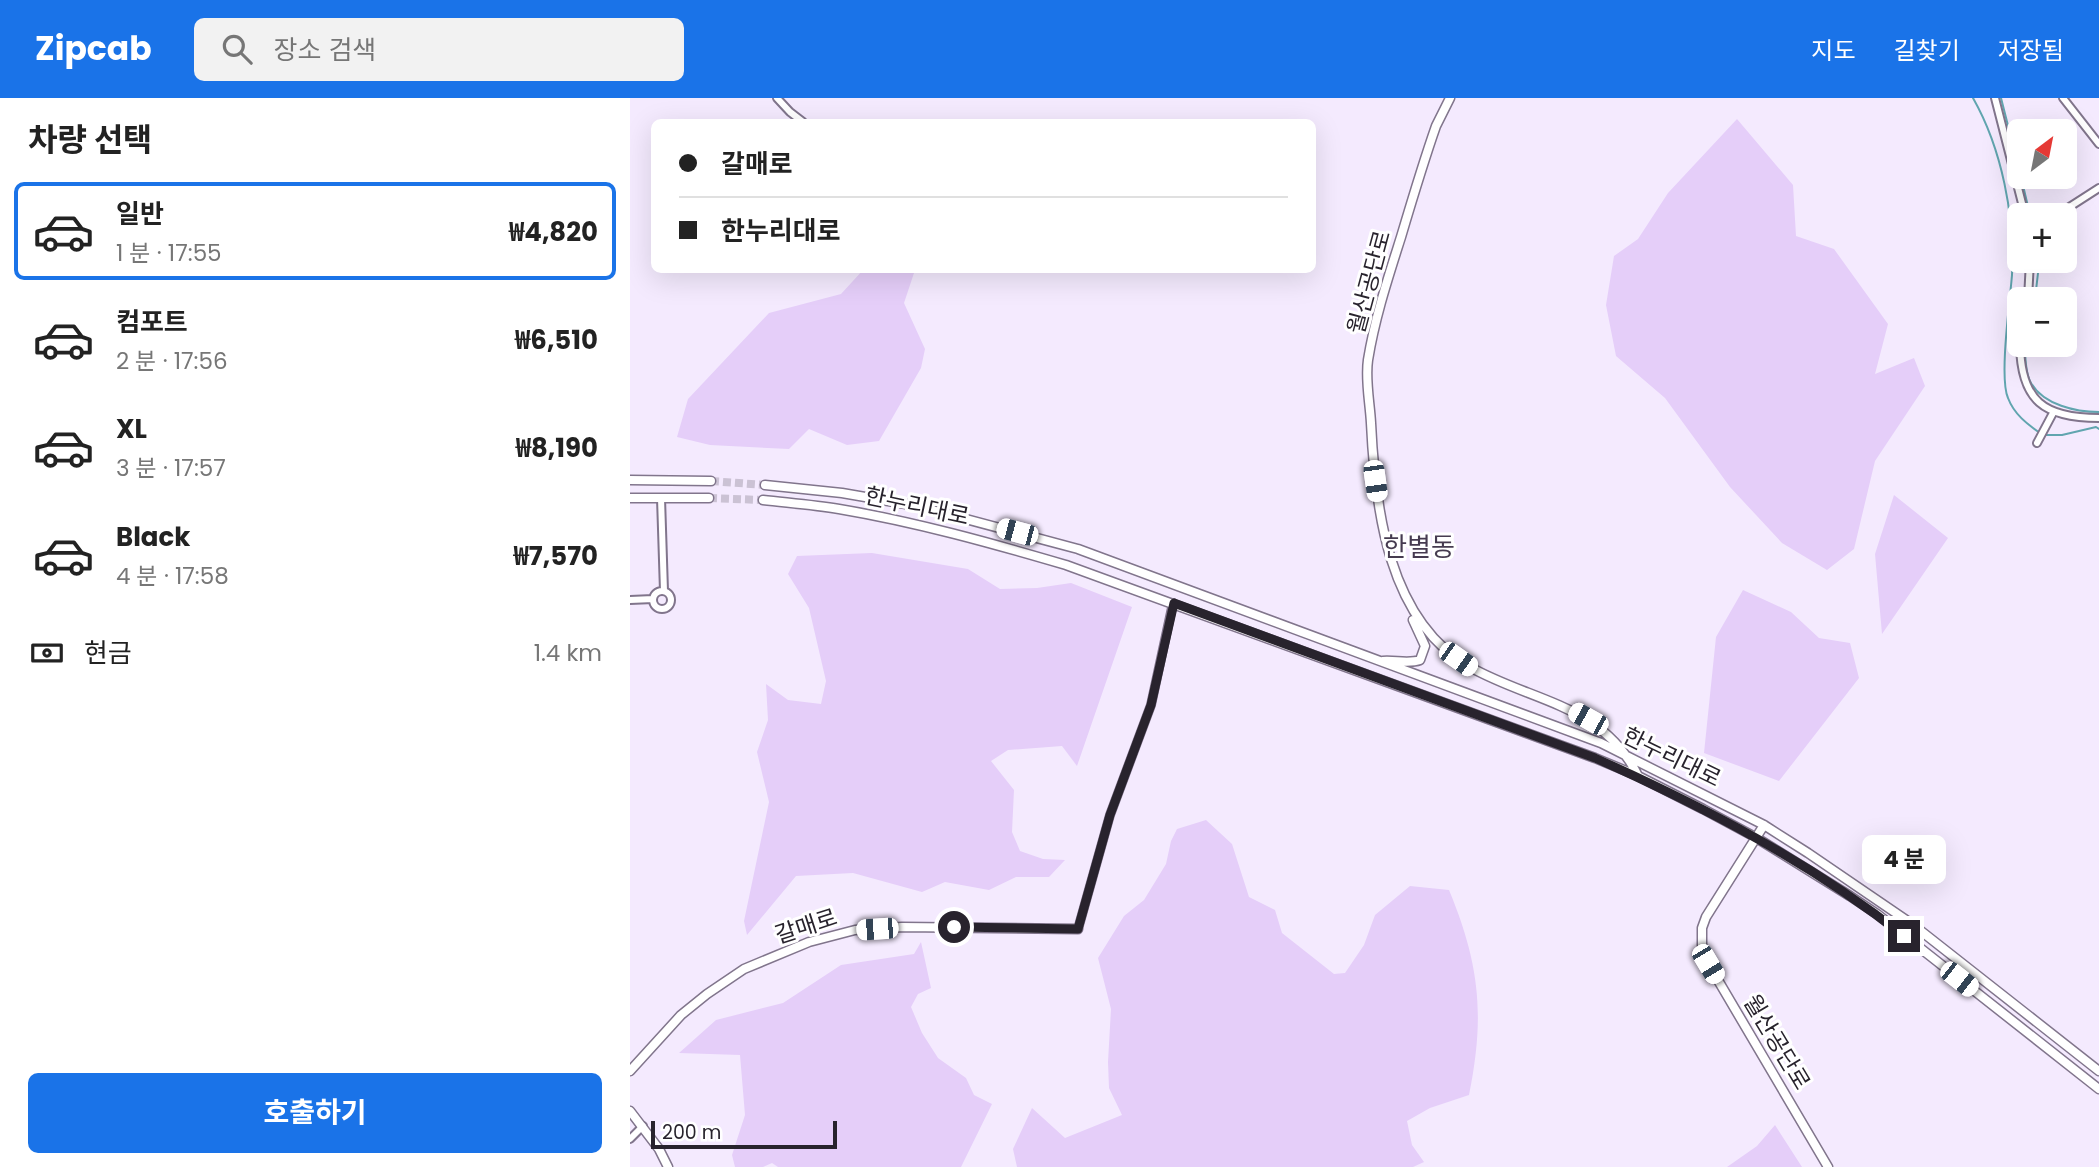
<!DOCTYPE html>
<html lang="ko">
<meta charset="utf-8">
<style>
body{margin:0;font-family:Poppins,"Noto Sans KR",sans-serif;background:#f2f2f2;color:#222;height:100vh;display:flex;flex-direction:column;font-size:26px;white-space:nowrap}
*{box-sizing:border-box;margin:0}
p{font-size:23px;color:#767676}
.icon{flex:none;width:38px;height:38px;fill:none;stroke:currentColor;stroke-width:2;stroke-linecap:round;stroke-linejoin:round}
.map{position:relative;flex:1;overflow:hidden}
.sheet{display:flex;flex-direction:column;background:#fff;width:630px}
.sheet>*{flex:none}
.top-card{position:absolute;left:21px;top:21px;width:665px;height:154px;border-radius:10px;box-shadow:0 7px 28px #0002;display:grid;align-content:center;height:154px;padding:0 28px;background:#fff}
.needle{width:46px;rotate:32deg}
.controls{position:absolute;left:1377px;top:21px;display:grid;gap:14px}
.controls a{display:grid;place-items:center;width:70px;height:70px;border-radius:10px;background:#fff;box-shadow:0 7px 28px #0002;font-size:35px}
.scale{position:absolute;left:21px;bottom:18px;width:186px;box-sizing:border-box;padding-left:7px;border:4px solid #28232d;border-top:0;font-size:19px;line-height:24px;white-space:nowrap;color:#28232d;-webkit-text-stroke:5px #fff;paint-order:stroke}
.end{position:absolute;width:32px;height:32px;margin:-16px;border:9px solid #28232d;background:#fff;box-shadow:0 0 0 4px #fff}
.from{border-radius:50%}
.bubble{position:absolute;height:49px;border-radius:10px;background:#fff;box-shadow:0 7px 28px #0002;font-size:23px;font-weight:700;line-height:49px;text-align:center}
.car{position:absolute;width:21px;height:42px;margin:-21px -10px;border-radius:9px;box-shadow:0 0 5px 2px #0007;background:linear-gradient(#fff 24%,#345 0 40%,#fff 0 76%,#345 0 86%,#fff 0)}
.top-card b{display:flex;align-items:center;gap:24px;height:66px;font-size:26px}
.top-card b+b{border-top:2px solid #e0e0e0}
.top-card i{width:18px;height:18px;background:#222}
ul{padding:0;list-style:none}
li{display:flex;align-items:center;gap:21px;height:98px;margin:0 14px 10px;padding:0 14px;border:4px solid transparent;border-radius:10px}
li div{flex:1}
li b{display:block;font-size:26px}
li em{font-style:normal;font-weight:700}
li.selected{border-color:#1a73e8}
li>.icon{width:63px;height:63px;stroke-width:1.5}
h2{padding:0 28px;font-size:32px;line-height:84px}
.pay{display:flex;align-items:center;gap:18px;height:77px;padding:0 28px;font-size:26px}
.pay p{margin-inline-start:auto}
.primary-button{display:flex;gap:14px;margin-top:auto;padding:14px 28px}
.primary-button a{flex:1;height:80px;border-radius:10px;background:#1a73e8;color:#fff;font-size:28px;font-weight:700;line-height:80px;text-align:center}
header{display:flex;align-items:center;gap:42px;box-sizing:border-box;height:98px;padding:0 35px;background:#1a73e8;color:#fff}
header strong{font-size:33px}
nav{display:flex;gap:38px;margin-inline-start:auto;font-size:24px}
.search{width:490px;height:63px;background:#f2f2f2;display:flex;align-items:center;gap:18px;box-sizing:border-box;padding:0 24px;border-radius:10px;color:#767676;font-size:26px}
main{display:flex;flex:1;min-height:0}
.map>svg:first-child{display:block}
</style>
<header>
<strong>Zipcab</strong>
<div class="search"><svg class="icon" aria-label="search" viewBox="0 0 24 24"><circle cx="10" cy="10" r="6"/><path d="M15 15l6 6"/></svg>장소 검색</div>
<nav><a>지도</a><a>길찾기</a><a>저장됨</a></nav>
</header>
<main>
<section class="sheet">
<h2>차량 선택</h2>
<ul>
<li class="selected"><svg class="icon" aria-label="car" viewBox="0 0 24 24"><path d="M5 17H2v-5l4-1 3-4h7l3 4 3 1v5h-3M9 17h6M6 11h13"/><circle cx="7" cy="17" r="2"/><circle cx="17" cy="17" r="2"/></svg><div><b>일반</b><p>1 분 · 17:55</p></div><em>₩4,820</em></li>
<li><svg class="icon" aria-label="car" viewBox="0 0 24 24"><path d="M5 17H2v-5l4-1 3-4h7l3 4 3 1v5h-3M9 17h6M6 11h13"/><circle cx="7" cy="17" r="2"/><circle cx="17" cy="17" r="2"/></svg><div><b>컴포트</b><p>2 분 · 17:56</p></div><em>₩6,510</em></li>
<li><svg class="icon" aria-label="car" viewBox="0 0 24 24"><path d="M5 17H2v-5l4-1 3-4h7l3 4 3 1v5h-3M9 17h6M6 11h13"/><circle cx="7" cy="17" r="2"/><circle cx="17" cy="17" r="2"/></svg><div><b>XL</b><p>3 분 · 17:57</p></div><em>₩8,190</em></li>
<li><svg class="icon" aria-label="car" viewBox="0 0 24 24"><path d="M5 17H2v-5l4-1 3-4h7l3 4 3 1v5h-3M9 17h6M6 11h13"/><circle cx="7" cy="17" r="2"/><circle cx="17" cy="17" r="2"/></svg><div><b>Black</b><p>4 분 · 17:58</p></div><em>₩7,570</em></li>
</ul>
<div class="pay"><svg class="icon" aria-label="cash" viewBox="0 0 24 24"><path d="M3 7h18v10H3z"/><circle cx="12" cy="12" r="2"/></svg>현금<p>1.4 km</p></div>
<div class="primary-button"><a>호출하기</a></div>
</section>
<div class="map">
<svg width="1469" height="1069" viewBox="0 0 1469 1069">
<rect width="100%" height="100%" fill="#f4eafe"/>
<path fill="#e5cef9" d="M1107 21 1163 87 1166 138 1204 151 1258 226 1245 276 1284 260 1295 288 1245 363 1224 451 1197 472 1152 445 1100 389 1035 300 986 258 976 207 984 158 1008 141 1038 95Z
M233 172H285L274 205 295 251 291 270 249 343 217 347 179 331 159 351 80 347 47 339 58 301 139 215 211 196Z
M1264 397 1318 440 1252 536 1245 456Z
M242 455 338 471 370 491 407 490 441 485 502 509 447 668 432 648 378 652 361 663 384 692 382 734 390 753 413 761 435 762 419 779H386L359 792 315 784 292 794 223 775 166 778 117 837 114 823 139 704 127 654 138 622 136 586 158 602 191 606 196 583 179 510 158 476 167 458Z
M1113 492 1161 514 1189 540 1220 545 1229 580 1149 683 1074 655 1086 539Z
M576 722 602 746 619 799 645 812 652 835 704 876 715 875 734 847 745 817 780 788 819 792C850 867 855 918 839 997L800 1010 777 1023 782 1047 794 1064 783 1069H387L383 1051 402 1010 435 1040 492 1017 479 990 478 964 481 911 468 860 494 818 514 802 536 766 541 743 547 731Z
M291 844 301 890 288 896 281 909 292 935 308 960 336 980 344 997 362 1006 331 1069H148L142 1065 133 1069H105L102 1057 115 1017 110 957 49 955 86 922 153 905 211 867 284 856Z
M1145 1027 1172 1069H1097L1127 1048Z"/>
<g fill="none" stroke-linecap="round" stroke-linejoin="round">
<path stroke="#61a5af" stroke-width="2" d="M1343 0C1372 51 1385 119 1382 177 1380 203 1369 280 1378 300 1384 316 1397 326 1410 335
M1371 0 1390 75
M1391 79 1400 117
M1405 201 1408 175 1407 163
M1395 247C1395 258 1395 275 1401 285 1414 307 1446 314 1469 314
M1416 337H1432L1466 329 1469 331"/>
<path stroke="#cbc2d4" stroke-width="8" stroke-dasharray="8 4" stroke-linecap="butt" d="M81 383 135 387
M79 400 133 402"/>
<defs>
<path id="minor" d="M147 0 160 14 173 24
M1365 0 1395 117
M1433 0 1469 46
M1427 117 1469 90
M1398 201 1400 163
M1390 247C1391 303 1414 320 1469 320
M1407 345 1423 315
M31 400 34 493
M23 502a9 9 0 1 1 18 0a9 9 0 1 1-18 0Z
M0 502 23 501
M448 831 480 717 521 607 543 505
M0 1041 13 1028"/>
<path id="tertiary" d="M820 0 806 28C793 65 782 102 771 139 758 180 745 219 738 262 735 282 740 305 741 325 745 410 758 523 840 569 902 604 973 606 1008 678
M0 382 81 383
M135 387 212 395 287 408 448 451 971 645 1134 727 1178 755 1282 826 1469 973
M0 400H79
M133 402C159 405 184 407 209 411 286 424 361 445 436 467L965 660 1008 678 1073 711 1125 739 1220 798 1247 816 1469 991
M753 563C765 562 779 566 790 562L795 548 783 522
M1134 727 1076 819 1072 830V855L1198 1069
M0 973 51 917 77 896 114 871 179 844 225 832 272 829 448 831
M0 1013 29 1051 38 1069"/>
</defs>
<use href="#minor" stroke="#81758c" stroke-width="10"/>
<use href="#tertiary" stroke="#81758c" stroke-width="11"/>
<use href="#minor" stroke="#fff" stroke-width="6"/>
<use href="#tertiary" stroke="#fff" stroke-width="8"/>
</g>
<g fill="none" stroke-linecap="round" stroke-linejoin="round">
<path stroke="#28232d" stroke-width="9" d="M324 829 448 831 480 717 521 607 544 505 965 660C1074 709 1180 764 1274 838"/>
</g>
<g text-anchor="middle" stroke-width="6" stroke-linejoin="round" paint-order="stroke">
<g font-size="23" fill="#28232d" stroke="#fff">
<text transform="translate(739 184) rotate(-75)" y="8">월산공단로</text>
<text transform="translate(287 408) rotate(12)" y="8">한누리대로</text>
<text transform="translate(1042 659) rotate(26)" y="8">한누리대로</text>
<text transform="translate(176 828) rotate(-18)" y="8">갈매로</text>
<text transform="translate(1147 944) rotate(59)" y="8">월산공단로</text>
</g>
<g font-size="26" fill="#463b50" stroke="#fff">
<text x="789" y="458">한별동</text>
</g>
</g>
</svg>
<div class="controls">
<a><svg class="needle" viewBox="-14 -14 28 28"><path d="M0-13l5 13h-10z" fill="#e53935"/><path d="M0 13l5-13h-10z" fill="#767676"/></svg></a>
<a>+</a>
<a>−</a>
</div>
<div class="scale">200 m</div>
<i class="end from" style="left:324px;top:829px"></i>
<i class="end" style="left:1274px;top:838px"></i>
<div class="bubble" style="left:1232px;top:737px;width:84px">4 분</div>
<i class="car" style="left:745px;top:383px;rotate:172deg"></i>
<i class="car" style="left:387px;top:434px;rotate:285deg"></i>
<i class="car" style="left:828px;top:561px;rotate:125deg"></i>
<i class="car" style="left:958px;top:621px;rotate:299deg"></i>
<i class="car" style="left:247px;top:831px;rotate:266deg"></i>
<i class="car" style="left:1078px;top:866px;rotate:149deg"></i>
<i class="car" style="left:1329px;top:881px;rotate:128deg"></i>
<div class="top-card">
<b><i class="from"></i>갈매로</b>
<b><i></i>한누리대로</b>
</div>
</div>
</main>
